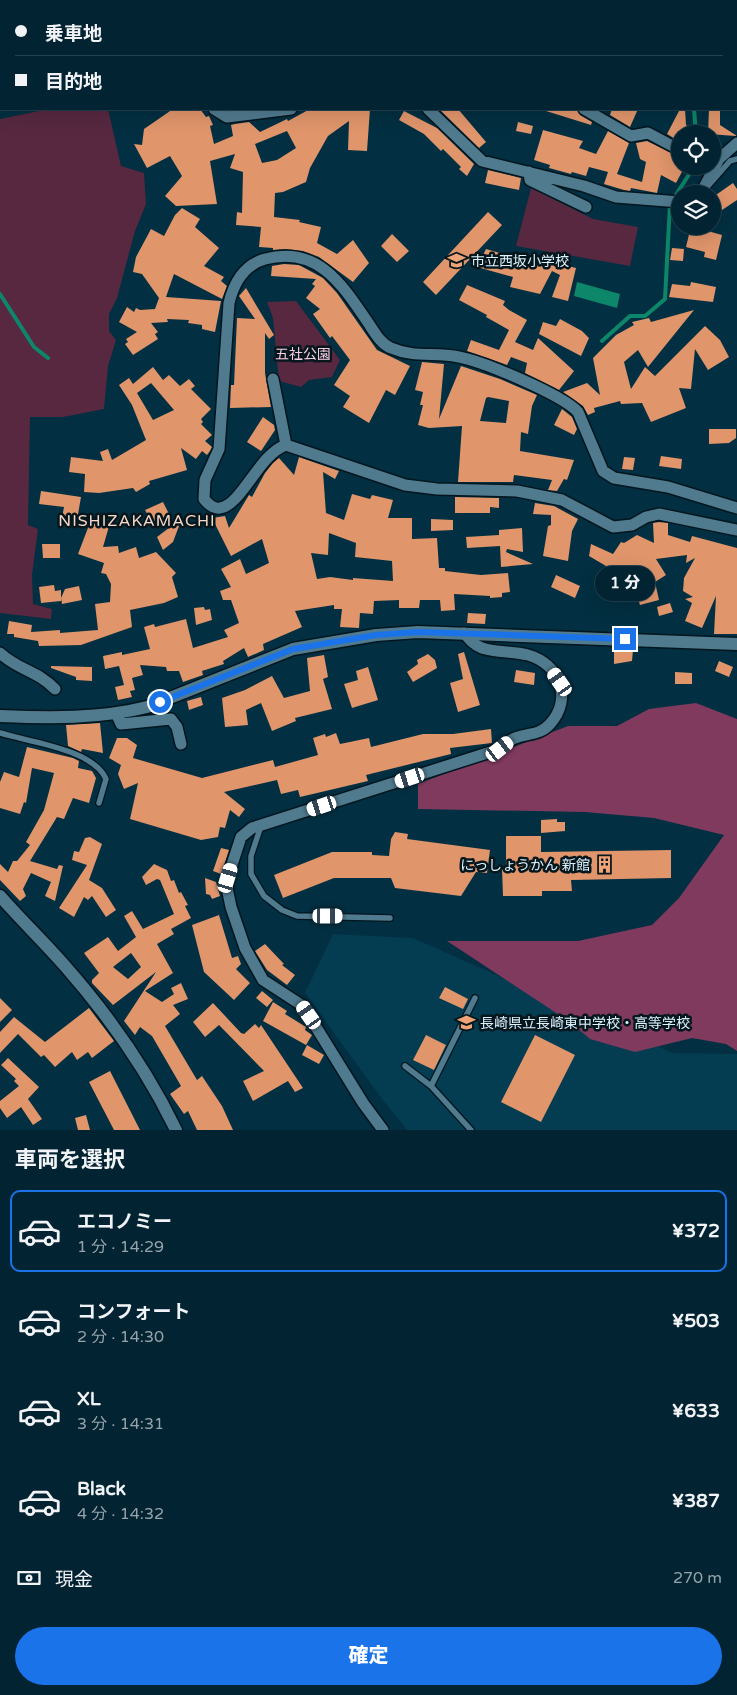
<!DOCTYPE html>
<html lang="ja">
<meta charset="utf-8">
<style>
body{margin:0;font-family:"Varela Round","Noto Sans JP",sans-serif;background:#0c2b39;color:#f1f3f6;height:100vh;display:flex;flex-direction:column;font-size:19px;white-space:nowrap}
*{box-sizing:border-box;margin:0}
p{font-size:16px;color:#96a4ab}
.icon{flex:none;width:28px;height:28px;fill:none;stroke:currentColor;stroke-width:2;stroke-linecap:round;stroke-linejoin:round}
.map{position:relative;height:1130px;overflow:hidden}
.sheet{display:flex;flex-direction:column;background:#022331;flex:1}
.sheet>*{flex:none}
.guide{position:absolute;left:0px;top:0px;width:738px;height:110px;box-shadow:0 5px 20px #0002,0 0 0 1px #23404d;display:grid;align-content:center;height:110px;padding:0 15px;background:#022331}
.tools{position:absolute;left:671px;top:125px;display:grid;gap:10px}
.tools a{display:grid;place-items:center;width:50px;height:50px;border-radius:50%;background:#022331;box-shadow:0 5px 20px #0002,0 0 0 1px #23404d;font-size:25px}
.end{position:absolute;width:22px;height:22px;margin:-11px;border:6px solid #1a73e8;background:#fff;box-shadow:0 0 0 2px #fff}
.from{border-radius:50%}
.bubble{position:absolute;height:35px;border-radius:18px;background:#022331;box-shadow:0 5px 20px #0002,0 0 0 1px #23404d;font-size:16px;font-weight:800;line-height:35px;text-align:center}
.car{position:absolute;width:15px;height:30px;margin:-15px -8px;border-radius:6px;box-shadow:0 0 4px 1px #0007;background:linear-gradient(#fff 24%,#345 0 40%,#fff 0 76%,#345 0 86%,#fff 0)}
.guide b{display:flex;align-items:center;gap:18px;height:48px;font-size:19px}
.guide b+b{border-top:1px solid #23404d}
.guide i{width:12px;height:12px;background:#f1f3f6}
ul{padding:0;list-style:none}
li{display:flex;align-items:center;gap:15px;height:82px;margin:0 10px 8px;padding:0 5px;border:2px solid transparent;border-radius:10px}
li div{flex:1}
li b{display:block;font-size:19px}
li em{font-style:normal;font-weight:800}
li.selected{border-color:#1a73e8}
li>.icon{width:45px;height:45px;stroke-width:1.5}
h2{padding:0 15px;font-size:22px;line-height:60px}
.pay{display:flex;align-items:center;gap:12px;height:55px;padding:0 15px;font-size:19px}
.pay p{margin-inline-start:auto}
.action{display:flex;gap:10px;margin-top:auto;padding:10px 15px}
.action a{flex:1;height:58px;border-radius:30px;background:#1a73e8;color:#fff;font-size:20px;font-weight:800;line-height:58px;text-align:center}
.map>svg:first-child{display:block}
</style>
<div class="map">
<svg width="737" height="1130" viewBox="0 0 737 1130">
<rect width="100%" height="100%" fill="#022f41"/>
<path fill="#043c51" d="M333 934 413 938 673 1053 737 1054V1130H407L382 1099 305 993Z"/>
<path fill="#572840" d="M49 109H108L121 166 144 173 146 204 135 231 117 298 109 314V331L116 340 108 366 104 409 63 417H30L28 525 38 529 32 575 33 604 52 609 51 619 0 613V119Z
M531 188 593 219 638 227 630 266 516 246Z
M296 301 340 360 332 377 309 380 301 387 279 381 273 318 267 302Z"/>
<path fill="#803a5e" d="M696 703 737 719V1051L726 1044 692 1038 635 1052 590 1039 570 1022 447 941H578L652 925 679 898 724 835 654 818 585 812 418 809V784L568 726H617L649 709Z"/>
<path fill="#0d8669" d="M577 282 620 294 617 308 574 296Z"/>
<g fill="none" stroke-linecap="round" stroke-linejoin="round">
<path stroke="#0d8669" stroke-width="4" d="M690 0V1
M694 109 696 134
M0 294 34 347 48 358
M602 341 630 316H645L665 299 670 204 690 173 692 166"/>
</g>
<path fill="#e0956b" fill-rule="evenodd" d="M173 109H200L206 117 209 116 213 125 210 126 214 144 233 136 231 125 235 124 249 122 260 132 287 119 288 121 310 109H370L367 151 348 150 349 121 328 136 310 168 306 182 283 192 275 193 274 217 300 220 299 222 321 227 317 243 337 254 353 240 369 263 353 282 319 257 303 251 285 249 273 250V248L259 247 261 227 236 225 237 212 242 213 243 172 230 168 235 154 210 161 217 204 176 206 165 196 182 176 170 156 147 168 134 144 142 145 144 129ZM287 131 296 148 277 160 262 163 255 144Z
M439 109H458L486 142 479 148Z
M547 109H577L580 115 592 122 591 125 546 111Z
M612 109H638L630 127 610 115Z
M680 109H685L686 125 689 127 686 134H680V142L667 134Z
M709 109H720V125L737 136 708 134Z
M404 111 437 128 474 164 467 176 459 169 461 167 443 149 441 151 424 134 399 120Z
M518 122 533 126 531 134 516 131Z
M543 130 583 141 579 148 596 154 608 131 629 143 617 174 642 182 646 162 640 159 636 143 647 141 680 157V166H685L676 183 661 175 657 193 631 188 630 191 624 190 604 184 608 172 589 167 586 176 572 172 571 174 549 168 550 165 534 160Z
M488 170 521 178 519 190 485 183Z
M733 183 737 189V200L722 210 713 197Z
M182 208 200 219 195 227 219 248 204 266 224 277 221 281 227 286 222 299 174 274 166 297 221 301 215 332 202 329V325L188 323 189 320 167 319 168 322 151 323 158 332 155 334 158 339 133 355 125 344 128 342 126 339 137 332 119 322 127 307 134 312 136 308 140 310 155 309 159 298 142 274 133 272 136 257 151 229 164 236 175 215Z
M488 212 502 225 436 295 423 282Z
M691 226H705L704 230 722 235 716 260 704 257 705 252 686 247Z
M392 234 409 251 397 262 381 246Z
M672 248 684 249 683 261 670 260Z
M486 249 517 258 519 254 576 268 568 301 552 297 560 275 552 271 540 294 510 287 513 277 477 267Z
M284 264 299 265 323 278 337 293 377 350 410 366 395 395 386 390 369 423 343 407 350 396 334 385 350 360 332 336 330 338 313 314 320 309 306 298 315 286 312 284 316 279 271 276 272 266Z
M691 282 716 287 713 302 669 297 672 284 690 286Z
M467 285 505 301 503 305 509 310 527 320 515 342 533 350 538 338 574 371 559 390 525 373 527 363 511 357 507 365 467 351 471 340 499 350 509 330 486 317 487 315 459 300Z
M246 288 274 335 269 339 265 333V373L271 407 230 408 231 385H234L237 318 255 319 239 296Z
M694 310 648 367 638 350 624 362 631 389 645 367 655 376 705 326 720 340 729 357 708 370 695 349 691 389 679 388 686 408 651 422 642 403 621 404 620 401 594 408 595 412 588 415 583 406 563 392 587 383 600 395 593 358 616 335 634 325 632 322 649 318 651 322Z
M560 319 582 331 589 338 581 356 539 334 543 322 556 326Z
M422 362 444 364 439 419 461 366 500 379 537 395 532 406 528 434 521 432 520 451 574 460 567 480 564 479 557 491 548 490 552 480 514 475 513 482H458L462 426 429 428 418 425 423 405H420L423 392 415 390ZM488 397 509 401 506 423 480 421 486 398Z
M153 367 163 380 169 375 180 386 189 379 195 386 191 389 211 409 201 419 203 422 201 424 212 435 205 441 212 447 210 451 207 455 202 451 196 459 181 448 187 470 149 481 150 484 136 492 133 488 99 493 84 492 85 474 69 472 71 457 103 461 100 452 108 449 112 460 146 440 132 405 119 385 129 378 133 384ZM151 383 174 410 153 420 137 393Z
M562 409 572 417 577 429 574 435 554 425Z
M263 417 274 425 275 430 261 451 247 442Z
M709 429H736V438L729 443 709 444Z
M661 456 682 459 681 469 659 466Z
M299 457 339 471 335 479 323 472 326 513 344 520 352 494 370 499 372 495 393 500 388 518H412V539L437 538 439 568H445V571L481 575 508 573 510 592 502 593V597L490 598V596L454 594 455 610 441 611 440 600H420L419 608H399V600L374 601 373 614 360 613 359 628 340 627 342 609H334V605L295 611 302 627 263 644 264 650 248 657 244 648 223 661 224 664 202 671 203 675 183 682 179 671H167L166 667 140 665 143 675 132 678 135 690 130 691 132 697 118 700 115 687 124 685 119 666 105 669 103 656 122 652V655L150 649 144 627 154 624 155 627 186 619 193 648 228 637 224 630 239 623 231 600H223L220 591 231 587 221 569 240 559 246 574 269 563 262 539 231 556 212 518 225 516 229 528 249 495 252 497 265 473 273 463 279 458 294 475ZM329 533 356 543 355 557 392 561 393 581 353 578V580L330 577 317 579 311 553 328 555Z
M624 457 635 458 633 470 622 469Z
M41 491 81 497 76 526 61 523 64 507 39 504Z
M455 497 499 498V508L490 507V513H455Z
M163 502 174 524H153L145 510Z
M535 503 554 506 578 519 572 531 568 561 543 556 548 526 551 525V515L533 514Z
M182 518 173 542 163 550 157 537Z
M97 519 110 523 103 547 118 546 119 553 136 547 139 558 156 552 176 573 172 577 178 597 164 603 130 610 132 627 81 645 39 646 38 641 14 637V634H7L9 621 32 625 31 632 60 630V633L98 630 95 604 110 602 111 584 106 574 101 573 104 563 78 554 91 520Z
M431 519 453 520V530L431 531Z
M659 522 668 523V535L690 542 692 536 737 548V634H714L716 596 702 628 685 621 692 603 685 599 693 597 683 591 684 578 695 558 686 563 687 555 656 559 666 575 655 582 659 600 640 605 637 595 644 594 640 579 620 573 621 569 606 566 589 556 591 544 613 554 621 542 624 543 637 535 654 543 653 523Z
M522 528 523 552 507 549 506 552 533 564 501 567 500 546 467 548 466 537 499 535V530Z
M42 544H60V558H43Z
M556 575 580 586 575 598 551 587Z
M54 585 55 591 61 590V601L41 603 39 587Z
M79 586 82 600 62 604 61 598 65 589Z
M670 603 673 612 659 616 657 607Z
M204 607 205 610 210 609 212 620 196 625 194 608Z
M468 613 486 614 485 624 467 623Z
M614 648 633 650 632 661 614 664Z
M464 652 480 705 458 712 450 683 463 679 458 654Z
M428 654 435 660 437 668 413 682 407 672 418 664 417 660Z
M324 655 328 677 323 679 332 709 295 718 296 721 272 731 261 703 246 710 248 725 225 727 222 698 245 690 272 676 284 698 310 691 307 658Z
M719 661 733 667 729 677 715 671Z
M51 666 92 667V681L76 680V677L51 668Z
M368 667 378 700 352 708 344 684 358 680 356 671Z
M516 670 535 673 534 685 514 682Z
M675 672 692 673V684H675Z
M201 697 203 705 189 710 187 701Z
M100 723 103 753 82 749 81 752 68 746 66 725Z
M491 729 492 743 450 748 451 754 366 775 368 781 300 797 298 790 281 794 277 780 224 792 245 809 239 817 230 810 225 828 220 827 218 837 201 840 130 819 138 783 124 789 118 774 121 765 109 758 117 738H127L137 745 133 758 202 778 273 760 275 767 318 755 313 738 325 734 326 737 336 733 340 744 369 738 371 747 423 734H453Z
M27 747 73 758 79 761 78 768 92 771 96 778 89 803 73 798 64 819 57 817 30 861 57 869 59 865 63 866 55 901 45 896 51 882 31 873 23 889 26 896 20 901 0 880V864L8 872 13 861H17L30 845 26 842 44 810 54 773 32 768 26 803 24 802 20 814 0 808V782L4 772 19 777Z
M557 819V822H565V831L541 833V820Z
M395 832 408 834 407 839 490 850 487 873 476 872 461 896 395 888 391 878H334L283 898 274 875 332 852H372V855L389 856 391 839Z
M506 836H541V852L671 850V878L571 880 572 891H542V896H503L502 869H506Z
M90 837 102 844 89 880 102 888 116 910 106 917 92 896 88 900 84 897 74 917 59 908 87 865 72 860 74 851 79 852 85 838Z
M221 848 229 850 221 874 213 871Z
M154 864 167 870 171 881 174 880 179 893 181 892 188 905 185 906 191 918 171 929 174 934 157 944 173 973 145 991 162 1002 174 994 171 988 181 983 188 999 173 1005 180 1014 165 1026 197 1080 202 1076 222 1106 233 1130H197L188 1111 184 1114 170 1094 181 1086 152 1036 140 1027 135 1035 124 1021 156 972 113 1005 92 983V980L99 973 84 953 108 937 118 951 136 937 124 916 132 911 143 929 174 914 160 880 157 879 146 885 142 877ZM131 953 141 967 128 979 113 967Z
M205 878 216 882 220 896 212 899 210 895 206 894Z
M219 915 232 958 238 956 241 964 236 969 250 983 234 1000 204 972 192 925Z
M265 944 284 964 282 965 295 975 287 985 267 970 255 951Z
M445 987 468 999 463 1009 439 998Z
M262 991 273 1000 267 1007 256 998Z
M0 998 12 1010 0 1022Z
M273 1002 287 1011 285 1014 306 1027 305 1030 312 1035 306 1045 263 1021Z
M213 1003 241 1033 244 1034 255 1024 259 1028 261 1025 303 1088 295 1092 288 1081 253 1101 243 1081 264 1071 219 1025 205 1037 193 1022Z
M89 1008 114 1041 92 1058 88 1052 77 1060 72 1052 55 1067 44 1055 41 1057 18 1034 0 1053V1032L14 1017 45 1042Z
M426 1035 446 1045 434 1070 413 1060Z
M535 1035 575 1055 541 1122 501 1102Z
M307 1045 324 1055 319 1064 302 1055Z
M8 1058 39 1087 28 1099 42 1119 33 1125 21 1107 7 1118 0 1108V1101L19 1086 14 1081 16 1079 1 1065Z
M110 1071 140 1130H114L89 1082Z
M86 1115 90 1130H78L75 1118Z"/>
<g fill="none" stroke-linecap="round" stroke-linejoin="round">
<defs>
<path id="service" d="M708 186 730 161 737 159
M0 733C29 742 93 749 106 779L99 803
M261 826 251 856V874L264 896 282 910 297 916 390 918
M405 1066 431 1086 471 1130
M431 1086 475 998"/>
<path id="minor" d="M21 0V1
M44 0 45 1
M595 0 596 1
M696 0V1
M0 62 1 61
M736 87H737
M214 109 227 117 291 109
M428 109 482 161 584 186 616 197 680 202
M584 109 631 136 648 133 680 150
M529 172 530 180 586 207
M698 194 702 191 719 159 737 143
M273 379 286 445
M737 508 668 487 614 478 603 471 578 412C563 395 482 361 459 357 435 352 414 358 391 348 381 344 375 333 369 324 343 286 319 245 265 259 244 265 234 282 229 303L219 449 205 480 204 499C208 504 214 509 220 508 242 505 259 454 286 445L405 485 437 489 517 491 562 500 613 527 632 525 646 517 659 514 737 530
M0 653C18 670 38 671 55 689
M116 713 121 724 171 719 177 727 181 744
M383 1130 363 1103 303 1006 263 980 245 948 231 907 226 883 241 837 252 828 500 749C504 745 510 740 515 738 529 733 540 735 550 724 573 699 560 664 528 655 513 651 497 653 482 648 474 645 470 640 464 633"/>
<path id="tertiary" d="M0 716C49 718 100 719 147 707L293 649 376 635 418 632 737 644
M0 896C21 920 44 942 65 966 109 1016 147 1070 176 1130"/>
</defs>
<use href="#service" stroke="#02161f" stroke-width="8"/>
<use href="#minor" stroke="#02161f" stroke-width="14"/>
<use href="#tertiary" stroke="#02161f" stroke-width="15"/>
<use href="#service" stroke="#507a8e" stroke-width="5.5"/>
<use href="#minor" stroke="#507a8e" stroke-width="11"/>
<use href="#tertiary" stroke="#507a8e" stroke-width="12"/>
</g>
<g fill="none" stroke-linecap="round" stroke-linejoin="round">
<path stroke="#1a73e8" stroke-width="6" d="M160 702 293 649 376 635 418 632 625 639"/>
</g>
<defs>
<symbol id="school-bare" viewBox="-9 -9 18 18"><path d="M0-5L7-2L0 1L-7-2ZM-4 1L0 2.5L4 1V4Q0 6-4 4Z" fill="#efa377" stroke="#05161d" stroke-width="2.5" paint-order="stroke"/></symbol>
<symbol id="building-bare" viewBox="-9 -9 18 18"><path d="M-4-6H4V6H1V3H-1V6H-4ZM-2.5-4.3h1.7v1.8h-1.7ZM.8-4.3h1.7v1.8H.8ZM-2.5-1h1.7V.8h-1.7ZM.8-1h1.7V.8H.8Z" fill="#efa377" stroke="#05161d" stroke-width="2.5" paint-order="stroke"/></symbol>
</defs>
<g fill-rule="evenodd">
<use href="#school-bare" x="444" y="248" width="25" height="25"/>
<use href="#building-bare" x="592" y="852" width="25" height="25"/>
<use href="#school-bare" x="454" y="1010" width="25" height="25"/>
</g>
<g text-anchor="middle" stroke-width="5" stroke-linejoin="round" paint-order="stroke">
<g font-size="14" fill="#dcf2fd" stroke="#05161d" text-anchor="start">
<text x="471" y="266">市立西坂小学校</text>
<text x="590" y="870" text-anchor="end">にっしょうかん 新館</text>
<text x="480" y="1028">長崎県立長崎東中学校・高等学校</text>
</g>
<g font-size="14" fill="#facee1" stroke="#05161d">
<text x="303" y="359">五社公園</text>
</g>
<g font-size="16" letter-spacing="1" fill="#f6d8c8" stroke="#05161d">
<text x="137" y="526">NISHIZAKAMACHI</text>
</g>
</g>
</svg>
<div class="tools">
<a><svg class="icon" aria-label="locate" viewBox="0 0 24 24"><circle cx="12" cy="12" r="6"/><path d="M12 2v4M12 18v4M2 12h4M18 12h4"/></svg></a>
<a><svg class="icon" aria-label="layers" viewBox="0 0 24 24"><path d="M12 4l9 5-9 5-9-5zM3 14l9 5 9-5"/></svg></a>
</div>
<i class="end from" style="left:160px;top:702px"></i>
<i class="end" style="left:625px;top:639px"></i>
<div class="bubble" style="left:595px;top:566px;width:60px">1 分</div>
<i class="car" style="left:560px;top:682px;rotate:325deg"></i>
<i class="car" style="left:500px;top:749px;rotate:52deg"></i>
<i class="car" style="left:410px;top:778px;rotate:252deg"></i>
<i class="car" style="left:322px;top:806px;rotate:252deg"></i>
<i class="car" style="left:228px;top:878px;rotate:17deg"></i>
<i class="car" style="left:328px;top:916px;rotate:90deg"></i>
<i class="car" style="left:309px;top:1015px;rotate:325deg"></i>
<div class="guide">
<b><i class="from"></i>乗車地</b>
<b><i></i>目的地</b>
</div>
</div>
<section class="sheet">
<h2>車両を選択</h2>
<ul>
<li class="selected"><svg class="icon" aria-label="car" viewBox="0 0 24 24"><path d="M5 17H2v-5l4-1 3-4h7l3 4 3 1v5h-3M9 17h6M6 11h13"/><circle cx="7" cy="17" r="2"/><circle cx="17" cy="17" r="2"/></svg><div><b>エコノミー</b><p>1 分 · 14:29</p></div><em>¥372</em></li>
<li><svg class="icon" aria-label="car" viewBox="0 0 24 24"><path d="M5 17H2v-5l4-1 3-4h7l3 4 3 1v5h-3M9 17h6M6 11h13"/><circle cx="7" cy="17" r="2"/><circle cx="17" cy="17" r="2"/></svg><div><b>コンフォート</b><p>2 分 · 14:30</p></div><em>¥503</em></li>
<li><svg class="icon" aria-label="car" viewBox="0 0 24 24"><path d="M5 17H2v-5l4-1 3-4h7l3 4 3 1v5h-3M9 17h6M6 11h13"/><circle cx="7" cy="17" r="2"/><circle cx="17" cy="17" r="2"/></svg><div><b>XL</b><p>3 分 · 14:31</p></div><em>¥633</em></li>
<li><svg class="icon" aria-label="car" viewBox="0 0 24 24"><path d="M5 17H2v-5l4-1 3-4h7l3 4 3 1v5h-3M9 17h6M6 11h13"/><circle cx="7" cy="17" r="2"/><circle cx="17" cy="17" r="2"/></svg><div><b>Black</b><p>4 分 · 14:32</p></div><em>¥387</em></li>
</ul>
<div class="pay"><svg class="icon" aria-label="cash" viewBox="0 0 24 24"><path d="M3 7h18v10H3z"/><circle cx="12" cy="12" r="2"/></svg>現金<p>270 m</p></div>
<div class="action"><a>確定</a></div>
</section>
